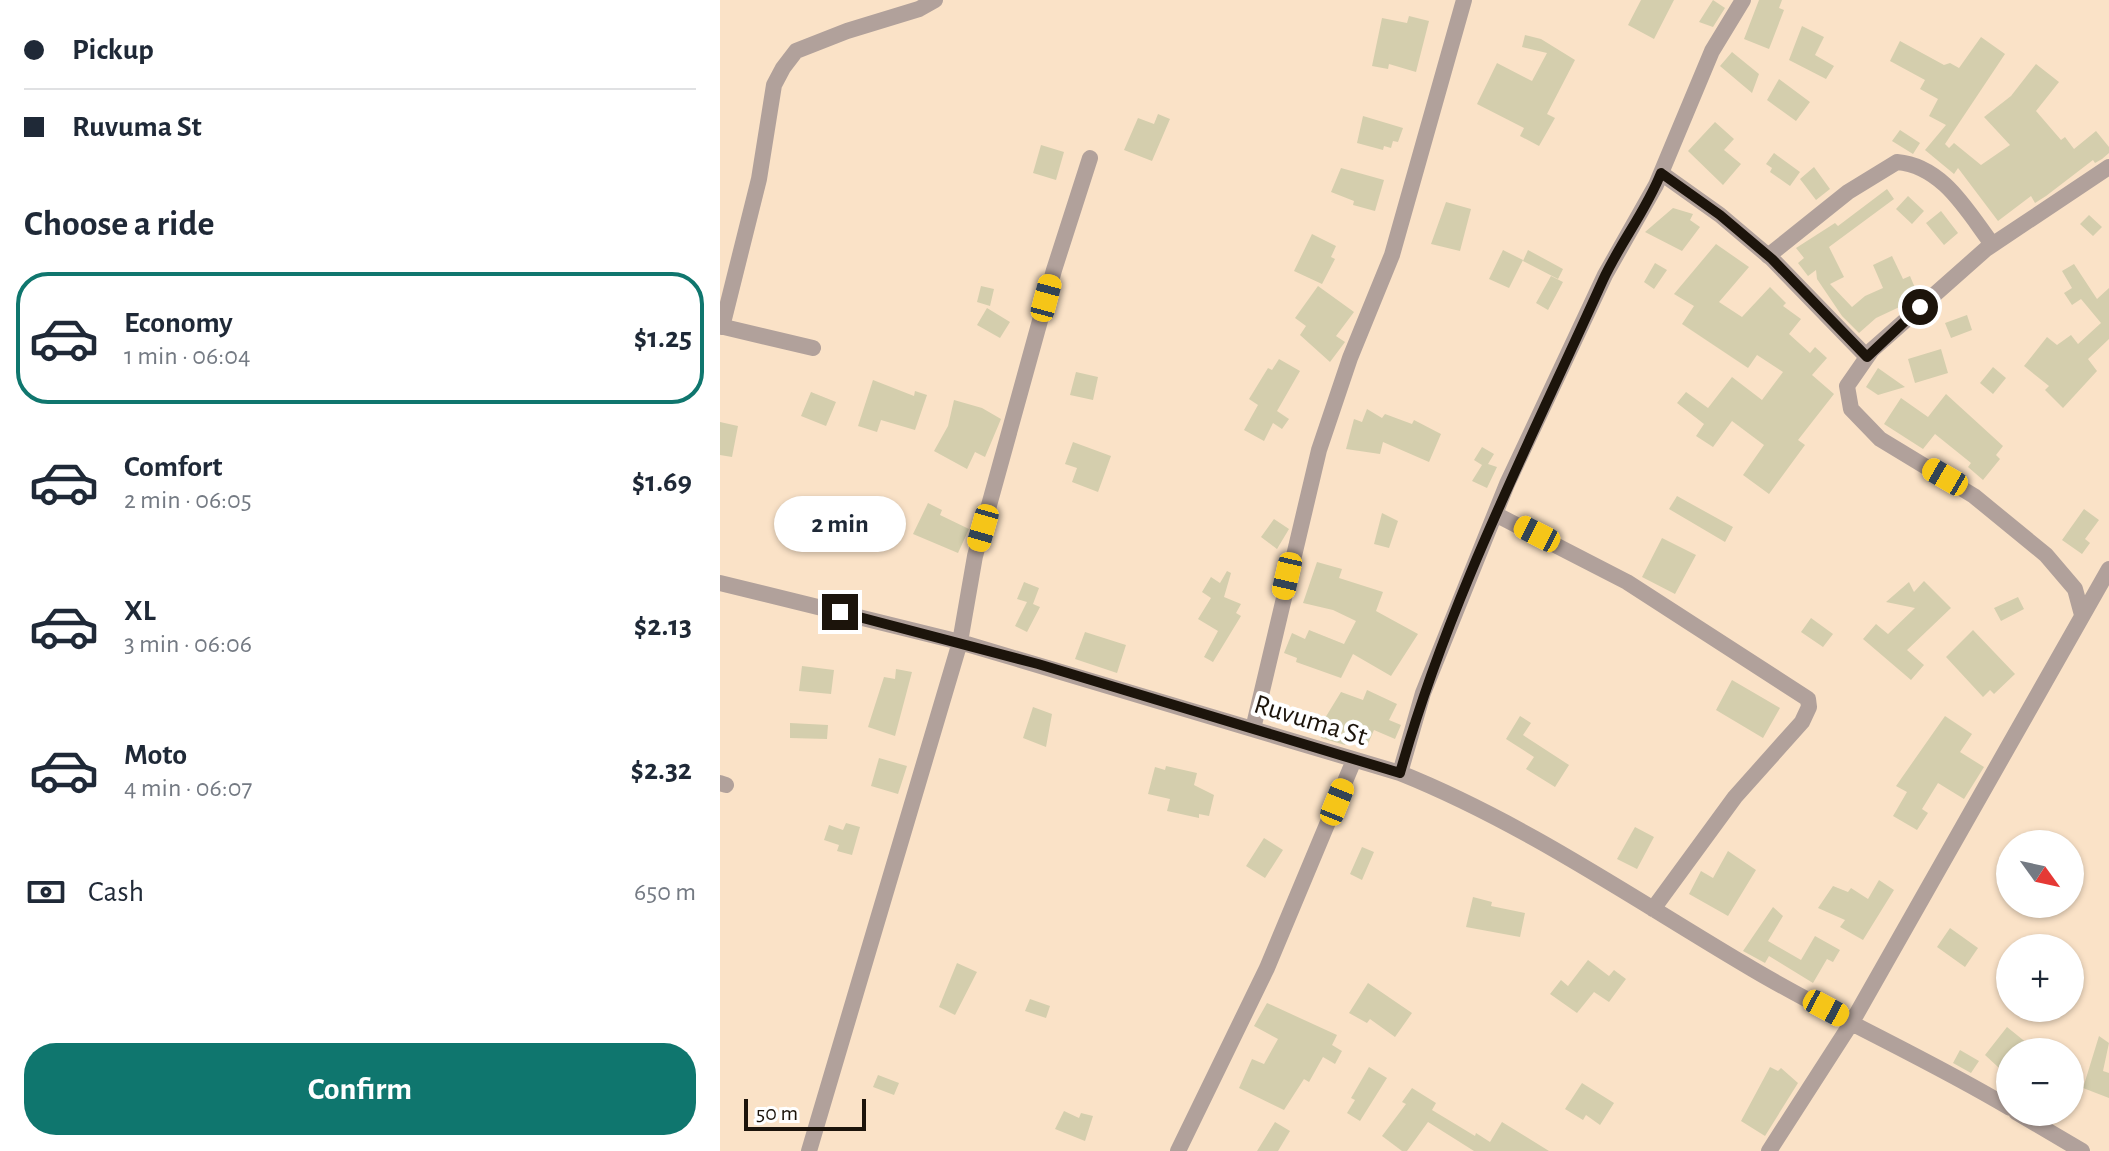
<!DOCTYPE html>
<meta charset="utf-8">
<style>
body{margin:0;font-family:"Alegreya Sans",sans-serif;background:#f6f6f7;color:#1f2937;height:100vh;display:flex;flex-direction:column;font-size:30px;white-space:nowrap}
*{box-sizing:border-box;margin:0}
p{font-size:26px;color:#747a83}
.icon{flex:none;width:44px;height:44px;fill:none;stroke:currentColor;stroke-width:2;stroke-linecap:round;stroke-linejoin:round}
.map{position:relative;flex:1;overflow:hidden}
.details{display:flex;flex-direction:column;background:#fff;width:720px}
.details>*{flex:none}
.banner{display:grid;align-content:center;height:176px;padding:0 24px;background:#fff}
.needle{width:52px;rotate:123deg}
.buttons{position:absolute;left:1276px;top:830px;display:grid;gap:16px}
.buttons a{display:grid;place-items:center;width:88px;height:88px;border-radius:50%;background:#fff;box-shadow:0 2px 6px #0004;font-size:40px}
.scale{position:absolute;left:24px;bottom:20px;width:122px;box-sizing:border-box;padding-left:8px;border:4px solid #1c140b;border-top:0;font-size:22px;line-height:28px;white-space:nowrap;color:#1c140b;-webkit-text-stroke:6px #fff;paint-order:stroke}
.end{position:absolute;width:36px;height:36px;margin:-18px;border:10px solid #1c140b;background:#fff;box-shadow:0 0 0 4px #fff}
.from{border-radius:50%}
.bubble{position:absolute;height:56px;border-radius:28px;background:#fff;box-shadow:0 2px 6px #0004;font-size:26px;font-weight:700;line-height:56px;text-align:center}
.car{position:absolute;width:24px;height:48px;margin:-24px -12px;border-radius:10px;box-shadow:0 0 6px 2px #0007;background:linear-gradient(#f5c518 24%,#345 0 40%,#f5c518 0 76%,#345 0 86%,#f5c518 0)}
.banner b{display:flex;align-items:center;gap:28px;height:76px;font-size:30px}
.banner b+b{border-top:2px solid #e0e1e3}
.banner i{width:20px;height:20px;background:#1f2937}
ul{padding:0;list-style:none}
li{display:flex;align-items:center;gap:24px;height:132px;margin:0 16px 12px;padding:0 8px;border:4px solid transparent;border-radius:32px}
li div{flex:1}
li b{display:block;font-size:30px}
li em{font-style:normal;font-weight:700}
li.on{border-color:#0f766e}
li>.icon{width:72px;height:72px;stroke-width:1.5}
h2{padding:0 24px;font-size:36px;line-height:96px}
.pay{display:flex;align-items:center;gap:20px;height:88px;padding:0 24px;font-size:30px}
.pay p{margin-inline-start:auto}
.cta{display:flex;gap:16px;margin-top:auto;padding:16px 24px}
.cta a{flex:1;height:92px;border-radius:32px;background:#0f766e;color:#fff;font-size:32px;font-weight:700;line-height:92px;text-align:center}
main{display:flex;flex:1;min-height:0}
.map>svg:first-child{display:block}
</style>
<main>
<section class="details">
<div class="banner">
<b><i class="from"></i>Pickup</b>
<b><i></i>Ruvuma St</b>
</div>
<h2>Choose a ride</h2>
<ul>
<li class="on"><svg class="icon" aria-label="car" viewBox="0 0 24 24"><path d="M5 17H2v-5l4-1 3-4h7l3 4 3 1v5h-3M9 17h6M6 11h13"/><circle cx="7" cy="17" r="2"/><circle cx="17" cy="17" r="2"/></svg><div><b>Economy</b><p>1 min · 06:04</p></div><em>$1.25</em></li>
<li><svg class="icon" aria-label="car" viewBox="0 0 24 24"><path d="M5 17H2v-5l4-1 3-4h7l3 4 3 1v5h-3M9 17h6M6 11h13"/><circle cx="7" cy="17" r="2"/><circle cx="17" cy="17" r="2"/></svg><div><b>Comfort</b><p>2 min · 06:05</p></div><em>$1.69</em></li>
<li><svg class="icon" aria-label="car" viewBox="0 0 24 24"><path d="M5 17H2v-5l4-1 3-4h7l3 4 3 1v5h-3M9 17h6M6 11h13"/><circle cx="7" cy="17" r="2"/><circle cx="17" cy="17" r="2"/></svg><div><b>XL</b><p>3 min · 06:06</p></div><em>$2.13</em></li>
<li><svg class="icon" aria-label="car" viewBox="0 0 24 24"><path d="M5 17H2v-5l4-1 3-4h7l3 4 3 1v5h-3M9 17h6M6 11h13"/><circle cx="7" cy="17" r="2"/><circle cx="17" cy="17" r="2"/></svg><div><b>Moto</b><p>4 min · 06:07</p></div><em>$2.32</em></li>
</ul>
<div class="pay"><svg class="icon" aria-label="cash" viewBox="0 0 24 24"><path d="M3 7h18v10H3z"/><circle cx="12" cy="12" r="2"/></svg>Cash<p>650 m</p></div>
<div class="cta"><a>Confirm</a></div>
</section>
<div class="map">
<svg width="1389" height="1151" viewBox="0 0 1389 1151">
<rect width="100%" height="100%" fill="#fae2c7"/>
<path fill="#d4cead" d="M921 0H954L934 39 908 25Z
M993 0 1005 8 993 27 979 22Z
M1039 0H1062L1059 8 1064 10 1049 49 1024 39Z
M689 16 709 21 696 72 669 64 668 69 652 66 662 18 687 23Z
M1082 26 1104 37 1095 55 1114 66 1106 79 1069 60Z
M805 35 821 39 855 60 827 114 835 118 819 146 800 136 804 128 757 104 777 63 812 81 827 53 802 47Z
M1261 37 1285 54 1225 144 1229 148 1234 143 1261 165 1290 145 1264 117 1291 96 1316 64 1339 82 1316 111 1341 140 1345 137 1354 149 1376 131 1389 147V153L1382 159 1375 163 1373 160 1326 196 1315 203 1311 196 1278 221 1238 168 1234 174 1205 150 1226 125 1209 116 1218 99 1200 89 1205 80 1170 61 1180 41 1224 65 1230 63 1239 68Z
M1012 52 1039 74 1032 93 1000 66Z
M1059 79 1090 102 1076 121 1047 100Z
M438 114 450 119 432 161 404 150 418 118 434 124Z
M643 116 683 128 678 142 673 141 671 148 664 146 663 150 637 143Z
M995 122 1014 139 1004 150 1021 164 1003 185 968 151Z
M1180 130 1200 143 1193 154 1172 141Z
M321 145 344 152 336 180 313 173Z
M1054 153 1080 172 1070 186 1050 172 1052 168 1046 164Z
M1094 167 1110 189 1096 200 1080 179Z
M621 168 664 180 655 211 633 205 634 201 611 192Z
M1167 189 1174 199 1109 247 1124 277 1110 284 1132 307 1145 296 1163 288 1153 265 1172 256 1183 279 1190 276 1198 295 1188 303 1156 318 1139 333 1122 316 1097 279 1096 270 1088 276 1078 263 1084 258 1076 248 1115 223 1118 226Z
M1188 196 1204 211 1192 224 1176 209Z
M726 202 751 209 740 251 711 244Z
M953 208 973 214 970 220 980 227 962 251 925 232Z
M1221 211 1238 233 1224 245 1206 223Z
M1369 215 1382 227 1373 236 1360 224Z
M592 234 616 246 611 257 615 259 602 284 574 271Z
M996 244 1029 267 999 302 1022 317 1050 287 1066 303 1063 306 1081 319 1069 334 1090 353 1095 347 1107 358 1092 375 1114 394 1078 440 1085 445 1049 494 1023 475 1044 445 1012 421 993 447 976 436 984 424 957 403 966 392 988 408 1012 377 1042 400 1063 372 1037 355 1028 368 962 324 974 306 954 294Z
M783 250 803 260 789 288 769 279Z
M808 250 843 269 838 279 803 261Z
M935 263 947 270 934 289 924 282Z
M1354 264 1377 299 1389 288V339L1368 359 1377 371 1343 408 1325 390 1329 386 1304 366 1327 337 1337 345 1351 335 1358 344 1381 323 1361 299 1352 305 1344 293 1352 288 1342 271Z
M831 276 843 282 828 310 816 303Z
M261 286 274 289 270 306 257 302Z
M598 286 634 312 616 336 625 342 610 362 580 335 586 326 575 318Z
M267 308 290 322 280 338 257 325Z
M1247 315 1252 330 1231 338 1225 323Z
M1221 349 1228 373 1195 383 1188 359Z
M559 359 580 371 557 411 569 419 562 429 553 423 544 441 524 430 538 405 529 399 548 368 552 370Z
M1273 367 1286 378 1273 394 1260 383Z
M1158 368 1185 387 1158 395 1146 387Z
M356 372 378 377 373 400 350 395Z
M153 380 194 396 195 391 207 395 195 430 161 420 157 432 138 426Z
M91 392 116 402 106 426 81 416Z
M1226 394 1283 446 1276 455 1280 459 1263 480 1248 467 1251 463 1215 434 1203 449 1164 424 1181 398 1208 417Z
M234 400 262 408 281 419 265 457 255 452 247 469 214 451 228 426Z
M647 409 662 418 665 414 692 424 694 420 721 434 709 462 663 442 660 454 626 449 634 419 642 422Z
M0 422 18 426 12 457 0 455Z
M353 442 391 456 378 492 352 482 357 468 345 464Z
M762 447 774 454 768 464 777 467 767 488 752 481 762 465 754 460Z
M957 496 1013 527 1005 542 949 509Z
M208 503 222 510 220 515 249 529 238 553 193 534Z
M1364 509 1379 520 1365 539 1370 543 1362 554 1342 540Z
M662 513 678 521 669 548 654 544Z
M554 519 569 529 557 549 541 537Z
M942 538 976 555 955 594 922 577Z
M597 562 622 569 619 578 663 592 656 611 698 634 671 676 633 654 621 678 576 662 577 658 564 653 572 633 585 639 589 630 624 644 636 621 613 610 583 603Z
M507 571 511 573 504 597 521 604 516 613 521 616 493 662 484 657 498 631 478 619 491 598 482 592 491 577 500 583Z
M1204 581 1231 608 1187 650 1204 665 1191 680 1143 639 1156 624 1168 634 1195 608 1166 602 1189 582 1194 592Z
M304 582 319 588 313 604 320 607 307 632 295 626 307 602 297 599Z
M1298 597 1304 609 1281 621 1274 608Z
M1091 618 1113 634 1103 647 1081 632Z
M1253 630 1295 674 1274 694 1270 690 1263 697 1226 657Z
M365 632 406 645 397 673 355 659Z
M82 666 114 670 111 694 79 691Z
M176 669 192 672 175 736 148 727 164 677 175 679Z
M1012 680 1060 708 1043 738 996 710Z
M647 690 677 704 669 720 681 725 675 739 654 730 647 746 628 738 625 745 601 738 605 726 602 723 621 692 643 700Z
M313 707 332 714 326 747 303 738Z
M800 716 811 723 803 735 849 765 835 787 806 769 814 757 786 739Z
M1225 716 1252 734 1240 752 1264 767 1244 799 1218 783 1202 809 1208 813 1197 830 1173 816 1187 792 1176 786Z
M70 723 108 725 107 739 70 738Z
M159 758 187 766 178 794 151 786Z
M446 766 477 773 474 785 494 795 489 816 479 814V818L447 811 450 799 428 794 435 767 445 770Z
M126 823 140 827 132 855 117 851 119 845 104 840 109 825 123 830Z
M915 827 934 837 917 869 897 859Z
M544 838 563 850 545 878 526 866Z
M642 847 654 852 642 880 630 874Z
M1008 851 1036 870 1008 916 969 894 981 871 993 878Z
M1159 880 1174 890 1143 940 1120 927 1125 920 1098 908 1113 886 1128 892 1131 888 1148 899Z
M753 897 772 902 771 906 805 913 800 937 746 927Z
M1053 907 1063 916 1048 941 1081 960 1095 936 1120 950 1113 962 1107 959 1093 983 1049 956 1045 963 1023 951Z
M1230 928 1258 948 1245 967 1217 947Z
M868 960 889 976 894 970 906 979 889 1002 874 992 857 1013 830 994 841 980 848 986Z
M237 963 257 972 235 1015 219 1007Z
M648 983 692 1013 675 1037 650 1019 647 1023 629 1013Z
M310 999 330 1006 326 1018 305 1011Z
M547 1003 617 1035 612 1045 622 1051 615 1064 603 1057 589 1082 584 1079 564 1110 519 1088 532 1059 544 1064 558 1039 534 1026Z
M1287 1027 1318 1052H1290V1078L1265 1055Z
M1379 1036 1389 1043 1383 1071 1389 1073V1098L1363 1088Z
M1240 1050 1259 1061 1251 1073 1233 1063Z
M649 1067 667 1078 640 1121 627 1113 635 1100 631 1098Z
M1050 1067 1058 1071 1061 1068 1078 1083 1045 1136 1021 1121Z
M158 1075 179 1083 174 1095 153 1087Z
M862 1083 894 1103 880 1125 866 1115 863 1120 845 1109Z
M692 1088 716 1103 712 1110 755 1136 756 1133 770 1142 782 1122 829 1151H754L708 1122 687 1151H682L662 1136 686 1104 682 1102Z
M344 1111 359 1118 361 1113 373 1116 365 1141 335 1129Z
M555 1122 570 1131 558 1151H537Z"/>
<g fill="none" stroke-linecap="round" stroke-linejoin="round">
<path stroke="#b1a19b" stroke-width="16" d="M941 173 1000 215 1052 259 1147 357
M1048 256 1128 192 1177 162C1223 166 1247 211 1272 244
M0 326 93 348
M2 327 39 179 54 85 63 68 76 51 127 31 199 9 215 0
M775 514 907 582 1088 699 1089 707 1082 722 1015 797 933 909
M0 583 240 642 680 773C802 822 911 897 1024 964 1110 1016 1203 1056 1290 1108
M1362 615 1355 589 1326 555 1254 496 1160 439 1131 409 1127 386 1152 350 1266 249 1389 167
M533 729 599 450 630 358 672 255 744 0
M680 773 703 693 787 484 885 275 936 185 992 51 1023 0
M0 783 6 785
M1296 1112 1362 1151
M89 1151 240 642 255 556 334 270 370 158
M458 1151 547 968 634 760
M1049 1151 1132 1022 1389 569"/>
</g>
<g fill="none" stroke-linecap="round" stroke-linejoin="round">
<path stroke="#1c140b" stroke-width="10" d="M120 612 318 664 680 773C728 601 810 442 883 280 900 243 926 211 941 173L1000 215 1052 259 1147 357 1200 307"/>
</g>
<g text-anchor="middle" stroke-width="8" stroke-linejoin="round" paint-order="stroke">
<g font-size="28" fill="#1c140b" stroke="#fff">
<text transform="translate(591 719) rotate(17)" y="10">Ruvuma St</text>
</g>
</g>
</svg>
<div class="buttons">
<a><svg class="needle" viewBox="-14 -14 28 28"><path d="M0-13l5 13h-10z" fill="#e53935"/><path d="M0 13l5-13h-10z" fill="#747a83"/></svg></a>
<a>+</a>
<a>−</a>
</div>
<div class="scale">50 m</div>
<i class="end from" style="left:1200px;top:307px"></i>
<i class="end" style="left:120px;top:612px"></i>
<div class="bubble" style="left:54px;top:496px;width:132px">2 min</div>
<i class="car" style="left:326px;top:298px;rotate:15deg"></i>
<i class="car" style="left:1225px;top:477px;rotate:300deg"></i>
<i class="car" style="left:263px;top:528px;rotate:196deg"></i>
<i class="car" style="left:817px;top:534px;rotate:297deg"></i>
<i class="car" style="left:567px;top:576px;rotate:193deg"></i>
<i class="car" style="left:617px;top:802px;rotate:22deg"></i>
<i class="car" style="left:1106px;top:1008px;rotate:118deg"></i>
</div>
</main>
